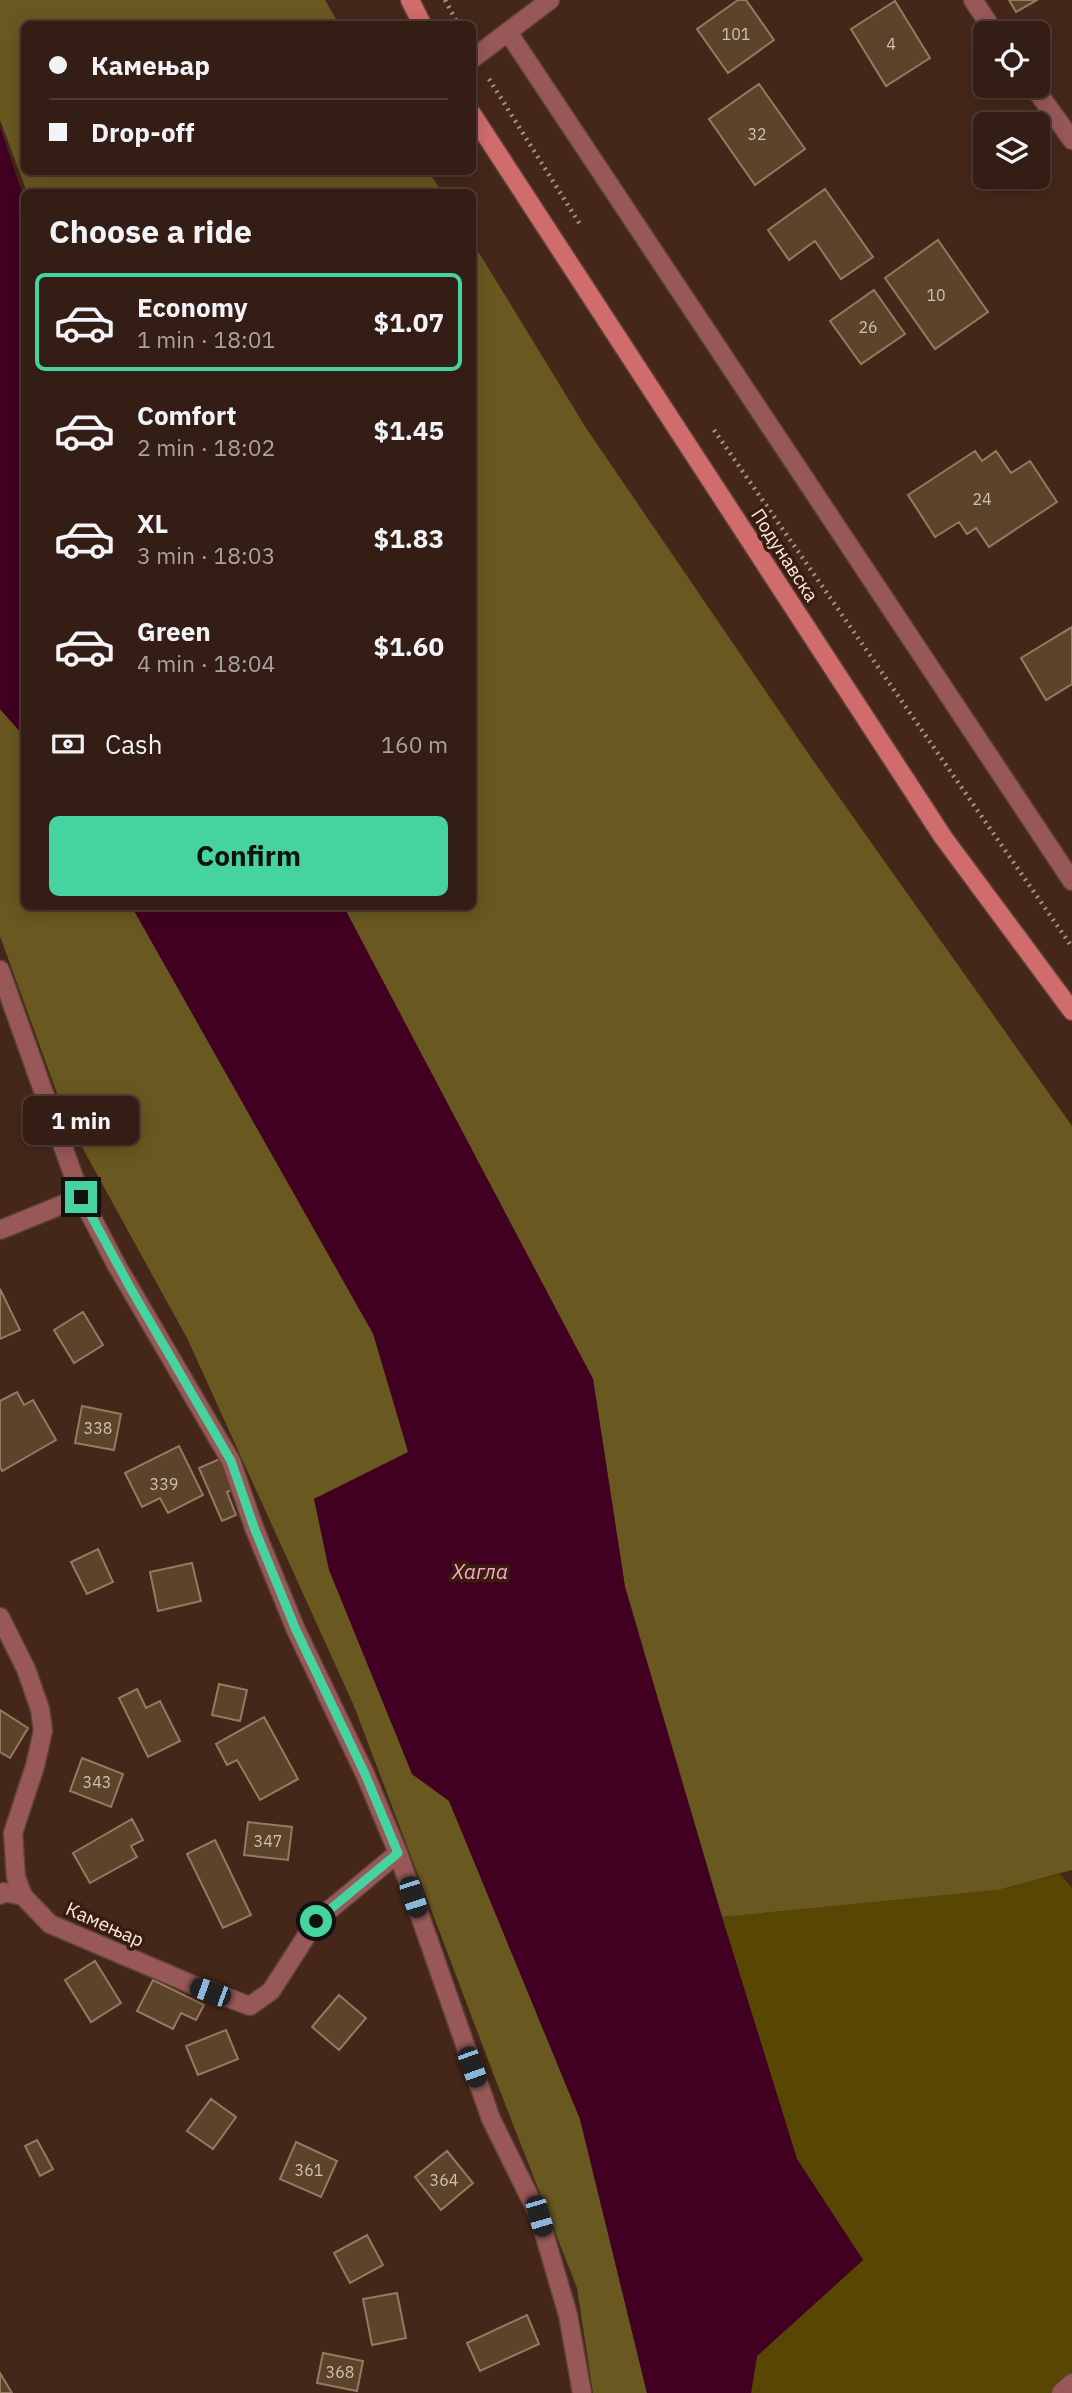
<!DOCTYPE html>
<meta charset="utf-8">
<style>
body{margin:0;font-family:"IBM Plex Sans",sans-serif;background:#3f2a22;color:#f1f3f6;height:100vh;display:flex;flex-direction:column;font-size:26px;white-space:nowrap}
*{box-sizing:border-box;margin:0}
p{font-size:23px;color:#a9a2a0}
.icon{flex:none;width:38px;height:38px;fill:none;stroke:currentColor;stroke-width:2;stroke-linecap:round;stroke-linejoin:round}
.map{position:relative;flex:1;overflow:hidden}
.side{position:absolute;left:21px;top:189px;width:455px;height:721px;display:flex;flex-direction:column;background:#341d14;border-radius:10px;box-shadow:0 4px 18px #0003,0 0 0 2px #4e3b34}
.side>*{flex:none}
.hud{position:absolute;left:21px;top:21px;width:455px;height:154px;border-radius:10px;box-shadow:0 4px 18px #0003,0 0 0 2px #4e3b34;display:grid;align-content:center;height:154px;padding:0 28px;background:#341d14}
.buttons{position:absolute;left:973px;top:21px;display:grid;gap:14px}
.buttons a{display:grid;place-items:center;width:77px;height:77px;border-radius:10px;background:#341d14;box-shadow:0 4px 18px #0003,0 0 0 2px #4e3b34;font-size:35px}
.end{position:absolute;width:32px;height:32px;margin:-16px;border:9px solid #45d49f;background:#111;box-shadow:0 0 0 4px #111}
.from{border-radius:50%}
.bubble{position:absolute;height:49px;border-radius:10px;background:#341d14;box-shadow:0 4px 18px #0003,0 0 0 2px #4e3b34;font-size:23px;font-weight:700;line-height:49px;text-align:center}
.car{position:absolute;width:21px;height:42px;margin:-21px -10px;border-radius:9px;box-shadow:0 0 5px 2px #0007;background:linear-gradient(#222 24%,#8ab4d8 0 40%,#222 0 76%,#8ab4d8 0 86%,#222 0)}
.hud b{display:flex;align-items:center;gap:24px;height:66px;font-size:26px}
.hud b+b{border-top:2px solid #4e3b34}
.hud i{width:18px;height:18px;background:#f1f3f6}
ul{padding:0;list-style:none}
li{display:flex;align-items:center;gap:21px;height:98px;margin:0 14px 10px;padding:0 14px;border:4px solid transparent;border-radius:10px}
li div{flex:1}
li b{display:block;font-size:26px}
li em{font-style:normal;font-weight:700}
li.selected{border-color:#45d49f}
li>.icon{width:63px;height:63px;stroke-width:1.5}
h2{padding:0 28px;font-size:32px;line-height:84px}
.pay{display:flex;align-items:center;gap:18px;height:77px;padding:0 28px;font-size:26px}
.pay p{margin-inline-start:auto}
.primary-button{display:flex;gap:14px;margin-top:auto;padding:14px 28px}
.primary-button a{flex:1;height:80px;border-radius:10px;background:#45d49f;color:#111;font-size:28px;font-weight:700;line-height:80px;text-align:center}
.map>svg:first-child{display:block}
</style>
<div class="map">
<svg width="1072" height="2393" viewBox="0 0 1072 2393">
<rect width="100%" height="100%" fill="#45271a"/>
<path fill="#584702" d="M1060 1874 1072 1888V2393H751L757 2356 863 2260 797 2160 722 1917 998 1890Z"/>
<path fill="#695820" d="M0 0H325L339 24H24V172H429L442 192H27L0 120Z
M473 243 586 428 812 759 1072 1126V1870L998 1890 722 1917 625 1587 593 1379 340 907 472 906Z
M0 709 24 736V906L132 907 373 1334 409 1452 314 1499 412 1774 449 1800 580 2119 647 2393H593L577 2288 493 2073 354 1706 188 1340 66 1118 0 936Z"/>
<path fill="#410021" d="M0 127 24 198V736L0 709Z
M132 907H344L593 1379 625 1587 722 1917 797 2159 863 2260 757 2356 751 2393H647L580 2119 449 1801 412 1774 329 1570 314 1499 408 1452 373 1333Z"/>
<path fill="#5b442a" stroke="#947a5f" stroke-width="2" d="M738 0H746L774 40 728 73 697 29Z
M1009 0H1037L1016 12Z
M895 1 930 58 886 86 851 29Z
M759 84 805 149 755 185 709 119Z
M825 189 873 257 841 279 815 241 789 260 768 230Z
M938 240 988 312 935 349 885 278Z
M874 290 905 334 861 364 830 321Z
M975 451 982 461 996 451 1011 473 1030 461 1057 502 989 547 976 528 967 534 959 522 935 537 908 495Z
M1072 627V684L1046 700 1021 658Z
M0 1289 20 1330 0 1339Z
M83 1312 103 1345 74 1363 54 1330Z
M17 1392 24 1405 33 1400 56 1440 2 1471 0 1467V1401Z
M82 1406 121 1414 114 1450 75 1443Z
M179 1446 203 1495 168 1513 160 1498 142 1507 125 1473Z
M224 1457 237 1488 227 1492 236 1515 222 1521 199 1468Z
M98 1549 113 1582 87 1594 71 1562Z
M192 1563 201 1601 158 1611 150 1572Z
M219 1684 247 1690 240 1721 212 1715Z
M137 1689 146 1708 160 1701 180 1741 148 1757 119 1698Z
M0 1710 28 1728 10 1758 0 1752Z
M264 1717 298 1779 260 1800 237 1760 227 1765 216 1744Z
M82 1758 123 1774 111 1807 70 1791Z
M132 1819 143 1840 131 1846 137 1857 90 1883 73 1853Z
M248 1822 292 1827 288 1860 244 1855Z
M215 1840 251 1915 223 1928 187 1854Z
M95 1961 121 2003 91 2022 65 1980Z
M153 1980 204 2005 196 2020 181 2013 173 2029 137 2011Z
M339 1995 366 2018 339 2050 312 2027Z
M226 2030 238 2059 198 2075 186 2046Z
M211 2099 236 2117 213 2149 187 2131Z
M37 2140 53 2169 40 2176 25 2146Z
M296 2142 337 2161 321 2197 280 2179Z
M447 2151 473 2183 441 2210 415 2177Z
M367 2235 383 2265 350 2283 334 2253Z
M397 2293 406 2338 372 2345 363 2299Z
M527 2315 539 2344 480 2371 467 2343Z
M323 2353 363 2361 357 2391 317 2383Z
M0 2373 12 2393H0Z"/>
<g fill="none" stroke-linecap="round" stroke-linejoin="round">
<defs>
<path id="lane" d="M0 1895 4 1892 23 1896"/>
<path id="street" d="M973 0 995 33
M508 32 1072 881
M472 59 550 0
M1033 86 1072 140
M0 970 81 1197 117 1266 231 1461 255 1530 296 1630 365 1774 398 1853 491 2119 539 2216 568 2315 582 2393
M0 1230 81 1197
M0 1617 26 1669 40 1709 43 1731 35 1766 13 1833 16 1877 23 1896 50 1924 191 1984 250 2006 271 1991 316 1921 398 1853
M1061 2393 1072 2383"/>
<path id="secondary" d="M410 0 422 24
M472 114 943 837 1072 1011"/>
</defs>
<use href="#lane" stroke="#5f4236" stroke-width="21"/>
<use href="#street" stroke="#5f4236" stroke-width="21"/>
<use href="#secondary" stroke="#5f4236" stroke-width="21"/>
<path stroke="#a89086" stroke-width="4.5" stroke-dasharray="2 5" stroke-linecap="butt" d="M445 0 458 24
M489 79 581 226
M714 430 1072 947"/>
<use href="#lane" stroke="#985858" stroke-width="18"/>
<use href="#street" stroke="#985858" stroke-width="18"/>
<use href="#secondary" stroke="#d16c6d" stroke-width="18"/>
</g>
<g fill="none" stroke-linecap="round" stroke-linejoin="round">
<path stroke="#45d49f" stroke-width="9" d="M81 1197 131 1289 231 1461 255 1530 296 1630 365 1774 398 1853 316 1921"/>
</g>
<g text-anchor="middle" stroke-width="7" stroke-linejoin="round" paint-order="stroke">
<g font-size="16" fill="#d4bfb2">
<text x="736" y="40">101</text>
<text x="891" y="50">4</text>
<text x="757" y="140">32</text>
<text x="936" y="301">10</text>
<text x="868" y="333">26</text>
<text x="982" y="505">24</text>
<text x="98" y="1434">338</text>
<text x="164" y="1490">339</text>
<text x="97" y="1788">343</text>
<text x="268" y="1847">347</text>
<text x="309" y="2176">361</text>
<text x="444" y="2186">364</text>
<text x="340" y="2378">368</text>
</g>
<g font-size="19" fill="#fce8e0" stroke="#3a1d10">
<text transform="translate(785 555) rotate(57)" y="7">Подунавска</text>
<text transform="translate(105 1924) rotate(24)" y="7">Камењар</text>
</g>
<g font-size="21" font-style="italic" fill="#f5a9c4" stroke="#3a1d10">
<text x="480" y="1579">Хагла</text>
</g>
</g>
</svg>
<div class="buttons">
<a><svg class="icon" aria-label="locate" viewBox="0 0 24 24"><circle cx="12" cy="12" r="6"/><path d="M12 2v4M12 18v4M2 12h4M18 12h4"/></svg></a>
<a><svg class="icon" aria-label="layers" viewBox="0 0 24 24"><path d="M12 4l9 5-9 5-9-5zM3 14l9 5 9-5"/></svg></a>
</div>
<i class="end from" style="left:316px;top:1921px"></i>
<i class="end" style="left:81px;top:1197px"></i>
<div class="bubble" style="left:23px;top:1096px;width:116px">1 min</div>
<i class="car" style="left:413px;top:1897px;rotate:162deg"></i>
<i class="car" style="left:210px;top:1992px;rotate:290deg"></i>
<i class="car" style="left:472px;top:2067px;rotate:160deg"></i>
<i class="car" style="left:539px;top:2216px;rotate:164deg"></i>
<div class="hud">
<b><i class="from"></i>Камењар</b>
<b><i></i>Drop-off</b>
</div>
<section class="side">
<h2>Choose a ride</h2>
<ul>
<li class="selected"><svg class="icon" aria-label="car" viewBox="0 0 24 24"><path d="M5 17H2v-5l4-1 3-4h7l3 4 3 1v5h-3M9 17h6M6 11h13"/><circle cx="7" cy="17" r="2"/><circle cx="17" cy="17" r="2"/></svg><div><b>Economy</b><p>1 min · 18:01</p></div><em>$1.07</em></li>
<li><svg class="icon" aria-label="car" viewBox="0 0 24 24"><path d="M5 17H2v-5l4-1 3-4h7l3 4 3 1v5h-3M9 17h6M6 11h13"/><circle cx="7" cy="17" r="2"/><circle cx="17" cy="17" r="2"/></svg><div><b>Comfort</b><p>2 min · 18:02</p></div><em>$1.45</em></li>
<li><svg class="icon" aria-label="car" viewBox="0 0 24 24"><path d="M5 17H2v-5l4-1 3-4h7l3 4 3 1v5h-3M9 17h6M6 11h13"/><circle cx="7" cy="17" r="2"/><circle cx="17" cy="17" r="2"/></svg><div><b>XL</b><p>3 min · 18:03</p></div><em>$1.83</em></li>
<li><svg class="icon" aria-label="car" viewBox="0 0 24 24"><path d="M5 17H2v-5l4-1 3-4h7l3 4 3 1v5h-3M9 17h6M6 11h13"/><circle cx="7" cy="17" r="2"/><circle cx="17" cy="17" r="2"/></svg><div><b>Green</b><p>4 min · 18:04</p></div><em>$1.60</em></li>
</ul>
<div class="pay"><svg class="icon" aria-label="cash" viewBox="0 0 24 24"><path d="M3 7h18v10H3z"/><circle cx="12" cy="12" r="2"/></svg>Cash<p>160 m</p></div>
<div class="primary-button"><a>Confirm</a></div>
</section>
</div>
